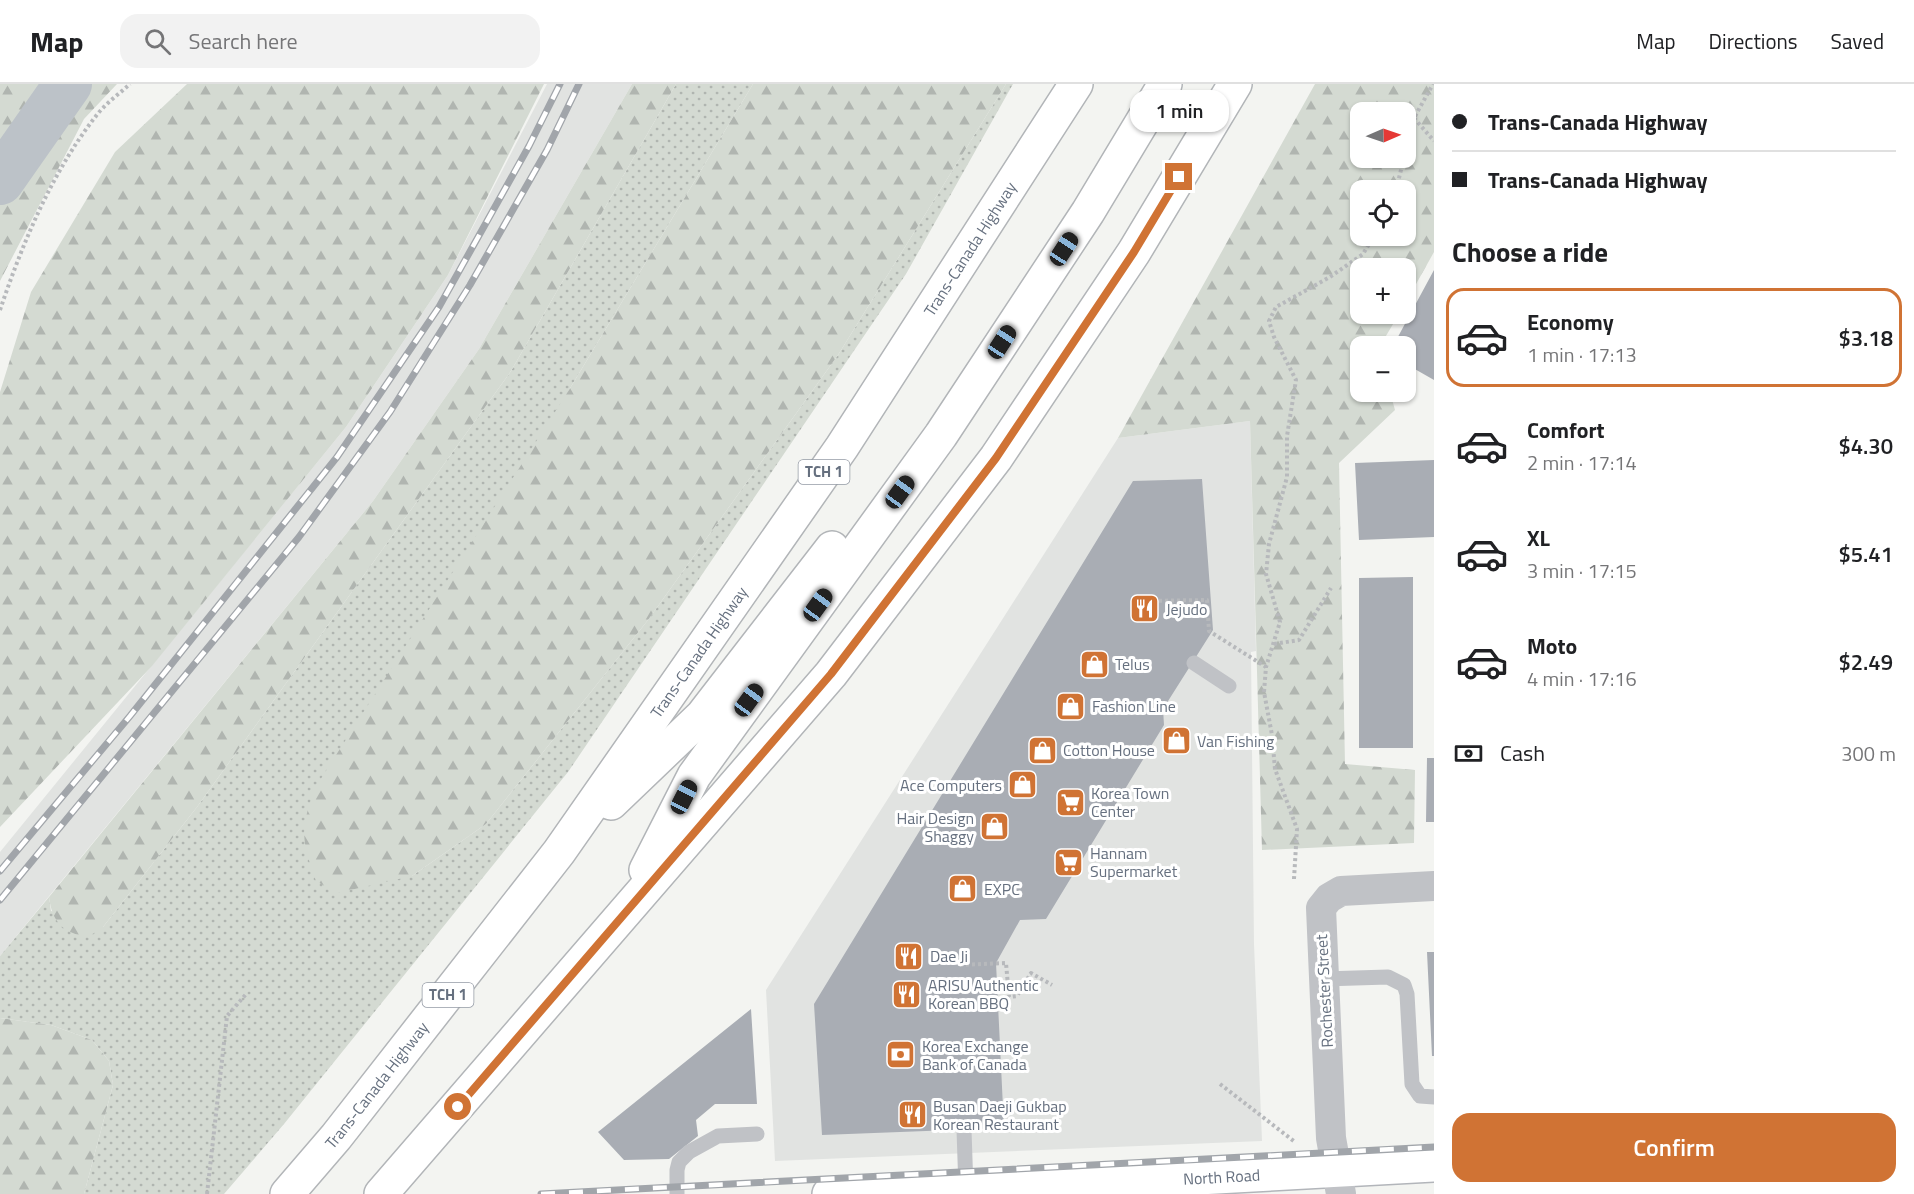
<!DOCTYPE html>
<meta charset="utf-8">
<style>
body{margin:0;font-family:"Titillium Web",sans-serif;background:#f2f2f2;color:#202124;height:100vh;display:flex;flex-direction:column;font-size:22px;white-space:nowrap}
*{box-sizing:border-box;margin:0}
p{font-size:20px;color:#757577}
.icon{flex:none;width:33px;height:33px;fill:none;stroke:currentColor;stroke-width:2;stroke-linecap:round;stroke-linejoin:round}
.map{position:relative;flex:1;overflow:hidden}
.drawer{display:flex;flex-direction:column;background:#fff;width:480px}
.drawer>*{flex:none}
.top-card{display:grid;align-content:center;height:132px;padding:0 18px;background:#fff}
.needle{width:39px;rotate:88deg}
.tools{position:absolute;left:1350px;top:18px;display:grid;gap:12px}
.tools a{display:grid;place-items:center;width:66px;height:66px;border-radius:12px;background:#fff;box-shadow:0 2px 4px #0004;font-size:30px}
.end{position:absolute;width:27px;height:27px;margin:-14px;border:8px solid #d07334;background:#fff;box-shadow:0 0 0 3px #fff}
.from{border-radius:50%}
.bubble{position:absolute;height:42px;border-radius:18px;background:#fff;box-shadow:0 2px 4px #0004;font-size:20px;font-weight:600;line-height:42px;text-align:center}
.car{position:absolute;width:18px;height:36px;margin:-18px -9px;border-radius:8px;box-shadow:0 0 4px 2px #0007;background:linear-gradient(#222 24%,#8ab4d8 0 40%,#222 0 76%,#8ab4d8 0 86%,#222 0)}
.top-card b{display:flex;align-items:center;gap:21px;height:57px;font-size:22px}
.top-card b+b{border-top:2px solid #e0e0e0}
.top-card i{width:15px;height:15px;background:#202124}
ul{padding:0;list-style:none}
li{display:flex;align-items:center;gap:18px;height:99px;margin:0 12px 9px;padding:0 6px;border:3px solid transparent;border-radius:18px}
li div{flex:1}
li b{display:block;font-size:22px}
li em{font-style:normal;font-weight:600}
li.selected{border-color:#d07334}
li>.icon{width:54px;height:54px;stroke-width:1.5}
h2{padding:0 18px;font-size:27px;line-height:72px}
.pay{display:flex;align-items:center;gap:15px;height:66px;padding:0 18px;font-size:22px}
.pay p{margin-inline-start:auto}
.action{display:flex;gap:12px;margin-top:auto;padding:12px 18px}
.action a{flex:1;height:69px;border-radius:18px;background:#d07334;color:#fff;font-size:24px;font-weight:600;line-height:69px;text-align:center}
header{display:flex;align-items:center;gap:36px;box-sizing:border-box;height:84px;padding:0 30px;background:#fff;border-bottom:2px solid #e0e0e0}
header strong{font-size:28px}
nav{display:flex;gap:33px;margin-inline-start:auto;font-size:21px}
.search{width:420px;height:54px;background:#f2f2f2;display:flex;align-items:center;gap:15px;box-sizing:border-box;padding:0 21px;border-radius:18px;color:#757577;font-size:22px}
main{display:flex;flex:1;min-height:0}
.map>svg:first-child{display:block}
</style>
<header>
<strong>Map</strong>
<div class="search"><svg class="icon" aria-label="search" viewBox="0 0 24 24"><circle cx="10" cy="10" r="6"/><path d="M15 15l6 6"/></svg>Search here</div>
<nav><a>Map</a><a>Directions</a><a>Saved</a></nav>
</header>
<main>
<div class="map">
<svg width="1434" height="1110" viewBox="0 0 1434 1110">
<defs>
<pattern id="grass-dots" width="8" height="8" patternUnits="userSpaceOnUse" patternTransform="scale(1.5)"><rect width="8" height="8" fill="#d4dad2"/><path d="M2 2h.1M6 6h.1" fill="none" stroke="#b0b5b0" stroke-width="1.8" stroke-linecap="round"/></pattern>
<pattern id="forest-firs" width="22" height="20" patternUnits="userSpaceOnUse" patternTransform="scale(1.5)"><rect width="22" height="20" fill="#d4dad2"/><path d="M5 1l3.5 6h-7zM16 11l3.5 6h-7z" fill="#b0b5b0"/></pattern>
</defs>
<rect width="100%" height="100%" fill="#f3f4f1"/>
<path fill="#e1e3e1" d="M547 0H632L479 265 373 417 0 872V768L346 343 448 191Z
M1250 337 1256 567 1251 568 1254 860 1262 1057 775 1077 766 906 1118 354Z"/>
<path fill="url(#grass-dots)" d="M676 0H753L569 306 412 792 486 740 648 536 838 271 1006 0H1013L906 190 568 688 284 1040 224 1110H84L113 1001 109 977 92 956 51 941 0 934V872L49 813 51 827 103 843 197 723 511 287Z"/>
<path fill="url(#forest-firs)" fill-rule="evenodd" d="M0 0H117L84 35 0 197Z
M187 0H544L448 191 346 343 152 582 0 743V308L31 208 115 68Z
M632 0H676L511 287 197 723 103 843 88 853C63 849 52 838 49 813L373 417 479 265Z
M753 0H1006L838 271 648 536 486 740 412 792 337 809 316 797C301 755 300 746 315 704L569 306Z
M1315 0H1434V168L1406 218V184H1360V230H1399L1380 262H1360V308H1390L1395 326 1339 379 1345 680 1415 686 1414 759 1262 766 1250 337 1118 354ZM1360 28H1406V74H1360ZM1360 106H1406V152H1360Z
M0 934 51 941 92 956 109 977 113 1001 84 1110H0Z"/>
<g fill="none" stroke-linecap="round" stroke-linejoin="round">
<path stroke="#bcc2c8" stroke-width="48" d="M0 97 68 0"/>
</g>
<path fill="#a9adb4" d="M1434 186V296L1406 280V262H1393Z
M1434 376V453L1359 456 1355 379Z
M1202 395 1213 546 1163 625 1164 641 1046 835 1020 836 996 879 1004 1044 822 1051 814 920 1133 397Z
M1413 493V664H1359V494Z
M1427 674H1434V738H1426Z
M1427 868H1434V972H1432Z
M751 925 757 1020H715L696 1036 698 1052 669 1075 624 1076 598 1048Z"/>
<g fill="none" stroke-linecap="round" stroke-linejoin="round">
<defs>
<g id="secondary">
<path id="s1" d="M829 1110 1036 1103 1434 1081"/>
</g>
<g id="highway">
<path d="M611 719 702 632 832 464"/>
<path d="M646 786 694 692 941 351 1088 128 1165 0"/>
<path id="s2" d="M287 1110 336 1053 559 768 842 363 1076 0"/>
<path d="M381 1110 831 590 996 374 1134 168 1235 0"/>
</g>
</defs>
<use href="#secondary" stroke="#b2b5ba" stroke-width="36"/>
<use href="#highway" stroke="#b2b5b8" stroke-width="36"/>
<path stroke="#b7b9bc" stroke-width="4" stroke-dasharray="3 3" stroke-linecap="butt" d="M1414 34 1434 57
M1406 67 1414 34 1433 0
M1396 106 1404 74
M0 226C23 158 52 88 96 32 105 20 119 10 130 0
M1141 517 1207 516 1209 547 1266 583
M1274 560 1299 556 1331 504
M1294 795 1297 745 1275 685 1272 651 1264 608 1266 583 1280 538 1266 490 1269 460 1287 393V352L1296 296 1274 253 1269 237 1276 223 1330 193 1363 170 1374 152
M960 881 1006 879 1009 913 1017 912 1031 889 1052 901
M1220 1000 1295 1058
M207 1110 227 932 247 909"/>
<path stroke="#c0c2c6" stroke-width="15" d="M1194 579 1229 602
M1323 895 1388 893 1404 901 1407 910 1412 1000 1420 1012 1434 1013
M964 1046 966 1105
M677 1110V1086L679 1078 689 1068 718 1052 757 1050"/>
<path stroke="#c0c2c6" stroke-width="30" d="M1341 1110 1331 1054 1321 824 1329 814 1341 807 1434 802"/>
<use href="#secondary" stroke="#fff" stroke-width="33"/>
<use href="#highway" stroke="#fff" stroke-width="33"/>
<defs>
<path id="rail" d="M0 787 130 632 337 373 439 223 529 62 560 0
M0 816 299 453 390 328 470 201 547 66 579 0
M541 1110 1434 1063"/>
</defs>
<use href="#rail" stroke="#a1a5aa" stroke-width="7"/>
<use href="#rail" stroke="#fff" stroke-width="4.5" stroke-dasharray="14" stroke-linecap="butt"/>
</g>
<g fill="none" stroke-linecap="round" stroke-linejoin="round">
<path stroke="#d07334" stroke-width="8" d="M458 1023 831 590 996 374 1134 168 1179 93"/>
</g>
<defs>
<symbol id="restaurant-square" viewBox="-11 -11 22 22"><rect x="-9" y="-9" width="18" height="18" rx="4" fill="#d07334" stroke="#fff"/><path d="M-5-6h1v4h1v-4h1v4h1v-4h1v5L-1.5 .5V6h-2V.5L-5-1ZM5-6V6H3V1.5H1.5Q1.5-4 5-6Z" fill="#fff"/></symbol>
<symbol id="shop-square" viewBox="-11 -11 22 22"><rect x="-9" y="-9" width="18" height="18" rx="4" fill="#d07334" stroke="#fff"/><path d="M-5-2.5h2.3a2.7 3.5 0 0 1 5.4 0H5L5.5 6h-11ZM-1.5-2.5h3a1.5 2.3 0 0 0-3 0Z" fill="#fff"/></symbol>
<symbol id="supermarket-square" viewBox="-11 -11 22 22"><rect x="-9" y="-9" width="18" height="18" rx="4" fill="#d07334" stroke="#fff"/><path d="M-6-5.5h2.5l.6 2H6L4.5 2H-2.5L-4.4-4H-6ZM-1.5 3.2a1.3 1.3 0 1 0 .1 0ZM3 3.2a1.3 1.3 0 1 0 .1 0Z" fill="#fff"/></symbol>
<symbol id="bank-square" viewBox="-11 -11 22 22"><rect x="-9" y="-9" width="18" height="18" rx="4" fill="#d07334" stroke="#fff"/><path d="M-6-4H6V4H-6ZM0-2.3a2.3 2.3 0 1 0 0 4.6a2.3 2.3 0 1 0 0-4.6Z" fill="#fff"/></symbol>
</defs>
<g fill-rule="evenodd">
<use href="#restaurant-square" x="1128" y="508" width="33" height="33"/>
<use href="#shop-square" x="1078" y="564" width="33" height="33"/>
<use href="#shop-square" x="1054" y="606" width="33" height="33"/>
<use href="#shop-square" x="1160" y="640" width="33" height="33"/>
<use href="#shop-square" x="1026" y="650" width="33" height="33"/>
<use href="#shop-square" x="1006" y="684" width="33" height="33"/>
<use href="#supermarket-square" x="1054" y="702" width="33" height="33"/>
<use href="#shop-square" x="978" y="726" width="33" height="33"/>
<use href="#supermarket-square" x="1052" y="762" width="33" height="33"/>
<use href="#shop-square" x="946" y="788" width="33" height="33"/>
<use href="#restaurant-square" x="892" y="856" width="33" height="33"/>
<use href="#restaurant-square" x="890" y="894" width="33" height="33"/>
<use href="#bank-square" x="884" y="954" width="33" height="33"/>
<use href="#restaurant-square" x="896" y="1014" width="33" height="33"/>
</g>
<g text-anchor="middle" stroke-width="6" stroke-linejoin="round" paint-order="stroke">
<g fill="#fff" stroke="#949ba5" stroke-width="1.5">
<rect x="798.5" y="376" width="51" height="24" rx="4.5"/>
<rect x="422.5" y="899" width="51" height="24" rx="4.5"/>
</g>
<g font-size="15" font-weight="bold" fill="#66707f">
<text x="824" y="393">TCH 1</text>
<text x="448" y="916">TCH 1</text>
</g>
<g font-size="16" fill="#66707f" stroke="#fff">
<text dy="6" stroke="none"><textPath href="#s2" startOffset="1167">Trans-Canada Highway</textPath></text>
<text dy="6" stroke="none"><textPath href="#s2" startOffset="681">Trans-Canada Highway</textPath></text>
<text transform="translate(1324 907) rotate(-93)" y="6">Rochester Street</text>
<text dy="6" stroke="none"><textPath href="#s2" startOffset="141">Trans-Canada Highway</textPath></text>
<text dy="6" stroke="none"><textPath href="#s1" startOffset="393">North Road</textPath></text>
</g>
<g font-size="16" fill="#66707f" stroke="#fff" text-anchor="start">
<text x="1166" y="531">Jejudo</text>
<text x="1115" y="586">Telus</text>
<text x="1092" y="628">Fashion Line</text>
<text x="1197" y="663">Van Fishing</text>
<text x="1063" y="672">Cotton House</text>
<text x="1002" y="707" text-anchor="end">Ace Computers</text>
<text x="1091" y="715">Korea Town<tspan x="1091" dy="18">Center</tspan></text>
<text x="974" y="740" text-anchor="end">Hair Design<tspan x="974" dy="18">Shaggy</tspan></text>
<text x="1090" y="775">Hannam<tspan x="1090" dy="18">Supermarket</tspan></text>
<text x="984" y="811">EXPC</text>
<text x="930" y="878">Dae Ji</text>
<text x="928" y="907">ARISU Authentic<tspan x="928" dy="18">Korean BBQ</tspan></text>
<text x="922" y="968">Korea Exchange<tspan x="922" dy="18">Bank of Canada</tspan></text>
<text x="933" y="1028">Busan Daeji Gukbap<tspan x="933" dy="18">Korean Restaurant</tspan></text>
</g>
</g>
</svg>
<div class="tools">
<a><svg class="needle" viewBox="-14 -14 28 28"><path d="M0-13l5 13h-10z" fill="#e53935"/><path d="M0 13l5-13h-10z" fill="#757577"/></svg></a>
<a><svg class="icon" aria-label="locate" viewBox="0 0 24 24"><circle cx="12" cy="12" r="6"/><path d="M12 2v4M12 18v4M2 12h4M18 12h4"/></svg></a>
<a>+</a>
<a>−</a>
</div>
<i class="end from" style="left:458px;top:1023px"></i>
<i class="end" style="left:1179px;top:93px"></i>
<div class="bubble" style="left:1130px;top:6px;width:99px">1 min</div>
<i class="car" style="left:1064px;top:165px;rotate:33deg"></i>
<i class="car" style="left:1002px;top:258px;rotate:33deg"></i>
<i class="car" style="left:900px;top:408px;rotate:36deg"></i>
<i class="car" style="left:818px;top:521px;rotate:36deg"></i>
<i class="car" style="left:749px;top:616px;rotate:36deg"></i>
<i class="car" style="left:684px;top:713px;rotate:27deg"></i>
</div>
<section class="drawer">
<div class="top-card">
<b><i class="from"></i>Trans-Canada Highway</b>
<b><i></i>Trans-Canada Highway</b>
</div>
<h2>Choose a ride</h2>
<ul>
<li class="selected"><svg class="icon" aria-label="car" viewBox="0 0 24 24"><path d="M5 17H2v-5l4-1 3-4h7l3 4 3 1v5h-3M9 17h6M6 11h13"/><circle cx="7" cy="17" r="2"/><circle cx="17" cy="17" r="2"/></svg><div><b>Economy</b><p>1 min · 17:13</p></div><em>$3.18</em></li>
<li><svg class="icon" aria-label="car" viewBox="0 0 24 24"><path d="M5 17H2v-5l4-1 3-4h7l3 4 3 1v5h-3M9 17h6M6 11h13"/><circle cx="7" cy="17" r="2"/><circle cx="17" cy="17" r="2"/></svg><div><b>Comfort</b><p>2 min · 17:14</p></div><em>$4.30</em></li>
<li><svg class="icon" aria-label="car" viewBox="0 0 24 24"><path d="M5 17H2v-5l4-1 3-4h7l3 4 3 1v5h-3M9 17h6M6 11h13"/><circle cx="7" cy="17" r="2"/><circle cx="17" cy="17" r="2"/></svg><div><b>XL</b><p>3 min · 17:15</p></div><em>$5.41</em></li>
<li><svg class="icon" aria-label="car" viewBox="0 0 24 24"><path d="M5 17H2v-5l4-1 3-4h7l3 4 3 1v5h-3M9 17h6M6 11h13"/><circle cx="7" cy="17" r="2"/><circle cx="17" cy="17" r="2"/></svg><div><b>Moto</b><p>4 min · 17:16</p></div><em>$2.49</em></li>
</ul>
<div class="pay"><svg class="icon" aria-label="cash" viewBox="0 0 24 24"><path d="M3 7h18v10H3z"/><circle cx="12" cy="12" r="2"/></svg>Cash<p>300 m</p></div>
<div class="action"><a>Confirm</a></div>
</section>
</main>
